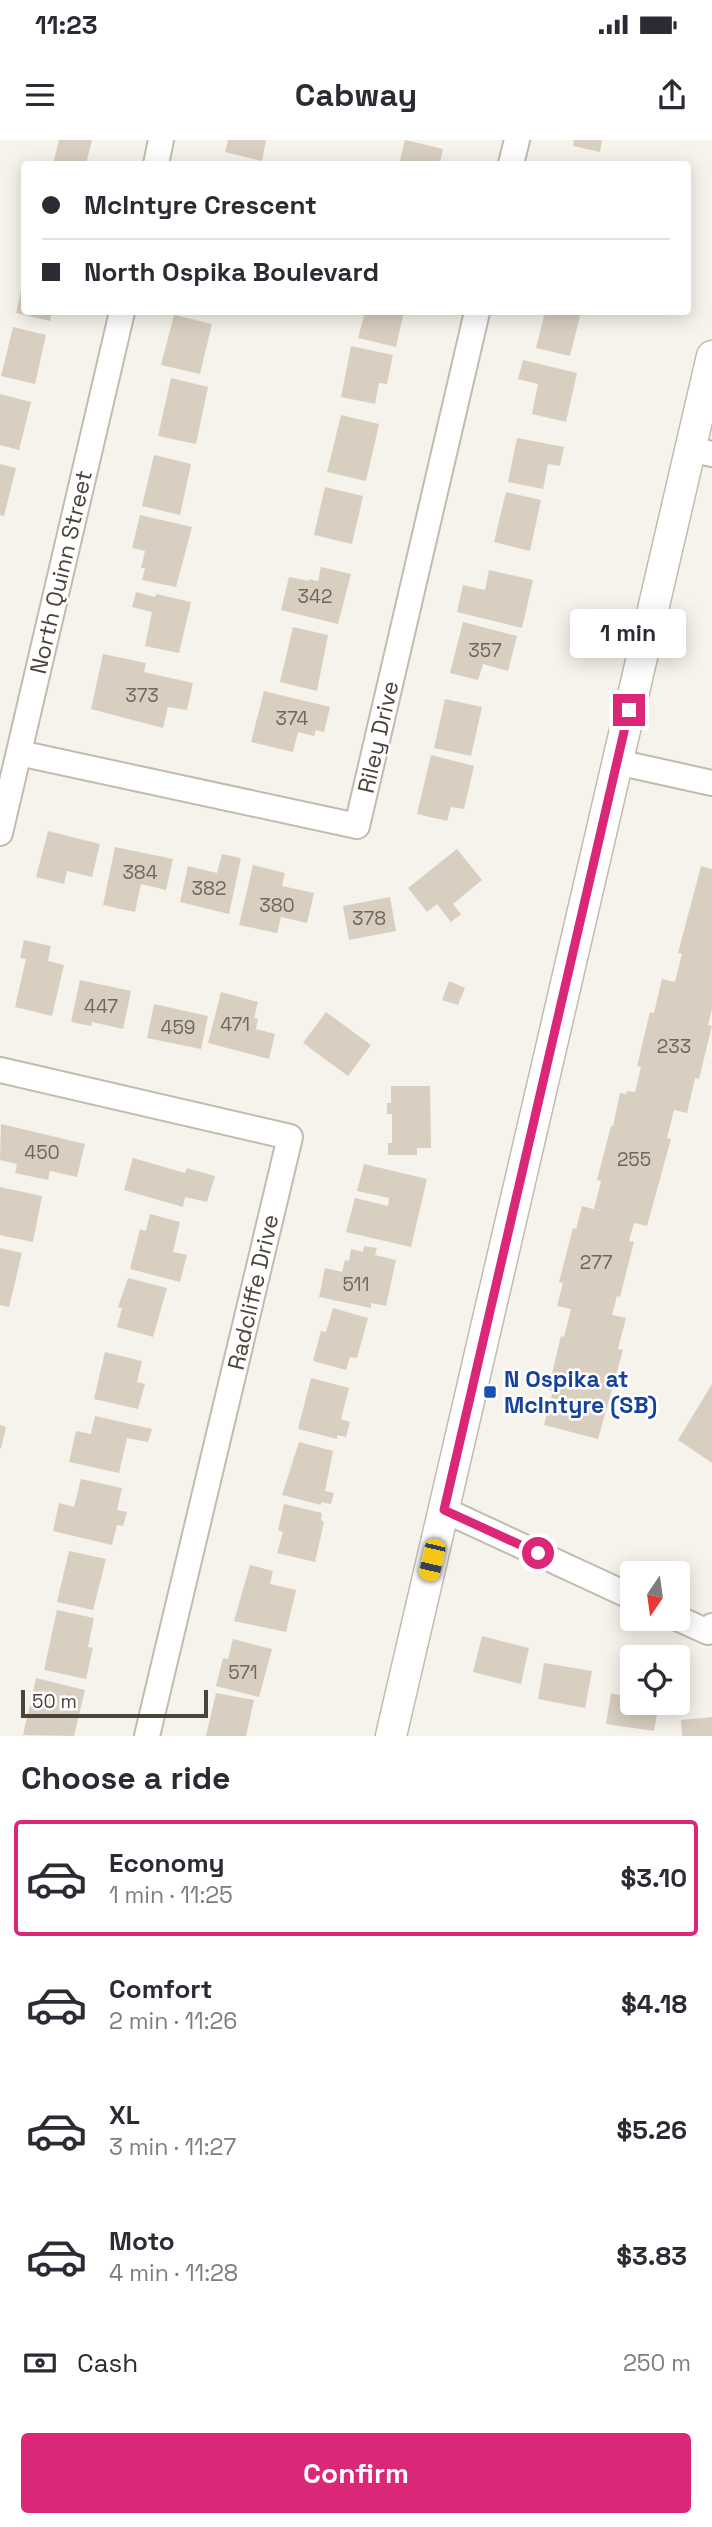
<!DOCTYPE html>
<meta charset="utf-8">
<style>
body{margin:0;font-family:"Space Grotesk",sans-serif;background:#f7f7f7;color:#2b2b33;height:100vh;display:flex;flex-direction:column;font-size:26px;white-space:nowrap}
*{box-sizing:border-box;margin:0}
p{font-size:23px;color:#7c7c81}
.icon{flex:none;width:38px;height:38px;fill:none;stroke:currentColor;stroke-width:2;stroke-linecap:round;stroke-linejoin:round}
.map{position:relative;height:1596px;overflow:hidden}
.drawer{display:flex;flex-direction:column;background:#fff;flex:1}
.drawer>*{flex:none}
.banner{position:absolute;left:21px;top:21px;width:670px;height:154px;border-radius:7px;box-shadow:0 4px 18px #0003;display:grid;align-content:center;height:154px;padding:0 21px;background:#fff}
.needle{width:46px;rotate:193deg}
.controls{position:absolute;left:620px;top:1421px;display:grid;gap:14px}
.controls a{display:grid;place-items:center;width:70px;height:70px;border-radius:7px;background:#fff;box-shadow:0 4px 18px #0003;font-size:35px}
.scale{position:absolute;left:21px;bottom:18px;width:187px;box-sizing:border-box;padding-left:7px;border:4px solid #4b4439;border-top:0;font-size:19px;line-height:24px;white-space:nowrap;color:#4b4439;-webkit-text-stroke:5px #fff;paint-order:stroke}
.end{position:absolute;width:32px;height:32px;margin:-16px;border:9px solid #db2777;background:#fff;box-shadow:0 0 0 4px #fff}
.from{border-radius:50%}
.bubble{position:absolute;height:49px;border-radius:7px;background:#fff;box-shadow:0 4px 18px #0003;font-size:23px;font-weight:700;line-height:49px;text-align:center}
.car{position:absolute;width:21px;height:42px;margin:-21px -10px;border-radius:9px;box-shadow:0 0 5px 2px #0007;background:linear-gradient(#f5c518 24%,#345 0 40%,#f5c518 0 76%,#345 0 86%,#f5c518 0)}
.banner b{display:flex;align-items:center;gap:24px;height:66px;font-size:26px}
.banner b+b{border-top:2px solid #e1e1e2}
.banner i{width:18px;height:18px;background:#2b2b33}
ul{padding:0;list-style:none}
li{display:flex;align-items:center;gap:21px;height:116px;margin:0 14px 10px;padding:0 7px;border:4px solid transparent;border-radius:7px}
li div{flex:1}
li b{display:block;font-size:26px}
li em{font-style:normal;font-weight:700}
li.on{border-color:#db2777}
li>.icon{width:63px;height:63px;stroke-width:1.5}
h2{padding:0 21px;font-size:32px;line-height:84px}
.pay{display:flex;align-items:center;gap:18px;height:77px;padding:0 21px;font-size:26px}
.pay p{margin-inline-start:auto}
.button{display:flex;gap:14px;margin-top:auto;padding:14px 21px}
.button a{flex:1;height:80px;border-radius:7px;background:#db2777;color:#fff;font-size:28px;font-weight:700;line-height:80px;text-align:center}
.status{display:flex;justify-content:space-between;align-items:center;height:49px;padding:0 35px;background:#fff;direction:ltr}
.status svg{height:19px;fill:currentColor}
header{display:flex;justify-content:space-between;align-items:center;height:91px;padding:0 21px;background:#fff;font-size:32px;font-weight:700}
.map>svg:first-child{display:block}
</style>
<div class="status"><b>11:23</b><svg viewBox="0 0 49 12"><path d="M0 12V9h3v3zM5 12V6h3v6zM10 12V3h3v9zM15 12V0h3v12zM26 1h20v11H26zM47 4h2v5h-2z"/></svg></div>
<header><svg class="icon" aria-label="menu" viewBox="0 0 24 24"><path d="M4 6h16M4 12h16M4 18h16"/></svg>Cabway<svg class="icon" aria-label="share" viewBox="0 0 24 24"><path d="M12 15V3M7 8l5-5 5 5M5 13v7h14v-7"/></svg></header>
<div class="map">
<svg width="712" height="1596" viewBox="0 0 712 1596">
<rect width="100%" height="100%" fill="#f6f3ec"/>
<path fill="#d8cfc1" d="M59 0H92L86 24H53Z
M228 0H266L262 21 225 12Z
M405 0 443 9 440 24H399Z
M574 0H602L600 12 573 6Z
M23 143 24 172H52L50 181 16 173Z
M365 172H404L396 207 358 198Z
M545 172H581L570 216 536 208Z
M174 175 212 184 200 234 161 225Z
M13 187 46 195 35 244 1 236Z
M351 206 393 215 387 244 379 243 375 264 341 257Z
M523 220 577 233 566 282 532 274 538 244 518 239Z
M171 238 208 247 196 304 158 296Z
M0 254 31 262 19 310 0 305Z
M341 275 379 284 366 341 327 332Z
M517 298 564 307 560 326 548 324 543 349 508 342Z
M154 315 191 324 180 375 142 366Z
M0 324 16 328 4 376 0 375Z
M325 347 363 356 352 404 314 395Z
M506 352 541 360 530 411 494 402Z
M140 375 192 387 176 447 142 440 145 428H141L145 411 132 408Z
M321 427 351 434 338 484 281 470 289 437 309 441V439L318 441Z
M489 430 533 440 522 488 457 472 463 445 485 450Z
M136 452 155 457 156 454 191 462 179 513 145 506 152 472 132 467Z
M463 482 517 496 508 531 483 524 478 540 450 533Z
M293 487 328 495 317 551 280 542Z
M103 514 146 523 144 532 193 543 187 570 168 567 163 588 91 569Z
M264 551 330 567 324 592 316 590 314 596 298 592 293 612 251 602Z
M445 559 482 567 471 616 434 608Z
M431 615 474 626 464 669 451 667 447 681 417 674Z
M48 691 100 704 92 737 67 731 64 744 36 737Z
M115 707 173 719 166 750 141 744 135 772 103 765Z
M457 709 482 740 453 764 461 774 451 782 437 764 427 772 408 748Z
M222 714 241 718 229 774 180 762 188 726 217 733Z
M253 725 285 733 282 746 314 753 307 783 281 777 277 793 239 785Z
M701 726 712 729V869L708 885 712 886 699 939 695 938 687 973 674 970 667 998 671 999 647 1086 634 1083 629 1101 634 1102 620 1157 617 1156 612 1175 626 1178 618 1209 623 1210 598 1299 544 1285 553 1251 548 1250 561 1196 564 1197 571 1169 557 1166 563 1143 559 1142 573 1088 576 1089 582 1066 604 1072 594 1069 601 1041 597 1040 611 986H613L620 953 626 954 627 951 635 952 641 927 637 926 650 872 654 873 662 839 675 842 682 814 678 813Z
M390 757 396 791 349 800 343 766Z
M24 800 51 806 48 821 64 825 52 876 15 867 26 819 20 818Z
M80 840 131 851 123 889 92 882 91 886 71 882Z
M449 841 465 848 458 865 442 860Z
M221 852 258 862 254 878 258 879 256 889 275 894 269 919 208 903Z
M154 864 208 876 201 909 147 898Z
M326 872 371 905 348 936 303 903Z
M391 946H430L431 1008H417V1015H388V1003H392V974H387V963H391Z
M1 984 85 1004 77 1037 50 1031 48 1040 15 1033 17 1024 0 1020Z
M133 1018 185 1033 187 1028 215 1036 207 1062 185 1057 183 1067 124 1050Z
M364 1024 427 1039 411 1107 346 1092 355 1058 388 1066 389 1058 357 1051Z
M0 1047 42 1056 33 1102 0 1095Z
M150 1074 180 1082 173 1112 187 1115 180 1142 130 1129 140 1089 146 1091Z
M364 1106 377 1108 375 1115 396 1120 386 1166 371 1163V1168L319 1157 325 1128 342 1132 345 1120 349 1121 351 1109 363 1112Z
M0 1108 22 1113 9 1167 0 1165Z
M128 1138 167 1148 153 1197 117 1187 122 1168 118 1167Z
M333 1168 368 1178 357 1218 350 1217 346 1230 313 1221 321 1191 326 1192Z
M105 1212 142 1221 137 1242 145 1244 138 1269 94 1259Z
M311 1238 349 1248 341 1279 350 1282 346 1297 337 1295V1299L298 1289Z
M712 1244V1323L678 1300Z
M95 1276 152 1289 148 1302 127 1298 119 1333 69 1322 76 1291 91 1294Z
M0 1285 6 1287 1 1309 0 1308Z
M299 1302 333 1311 325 1351 334 1353 331 1364 321 1362V1365L282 1355Z
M81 1339 122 1348 117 1370 127 1372 123 1386 117 1385 112 1405 53 1391 59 1363 74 1367Z
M284 1364 322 1373 321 1380 324 1382 315 1422 277 1413 283 1392 278 1390Z
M69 1411 106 1419 93 1470 57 1462Z
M250 1425 273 1431 270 1444 296 1450 286 1492 234 1481Z
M57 1470 94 1478 88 1507 93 1508 86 1539 44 1530Z
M482 1496 529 1508 521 1544 473 1532Z
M233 1499 272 1509 259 1557 216 1546 223 1518 228 1519Z
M544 1523 592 1531 585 1568 538 1559Z
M36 1538 85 1550 74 1596 23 1595Z
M216 1553 254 1560 246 1596H206Z
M611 1553 632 1558V1563H659L654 1591 606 1584Z
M712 1577V1596H682L681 1580Z"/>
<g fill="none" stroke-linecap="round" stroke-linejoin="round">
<defs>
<path id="minor" d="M156 24 161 0
M511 24 517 0
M690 309 712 314
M19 613 357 686 477 172
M617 622 712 643
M0 693 122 172
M0 930 290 997 147 1596
M444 1370 632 1457
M677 1478 708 1492 712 1486"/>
<path id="tertiary" d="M391 1596 712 216"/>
</defs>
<use href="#minor" stroke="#c2bbae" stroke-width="28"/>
<use href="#tertiary" stroke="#c2bbae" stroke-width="33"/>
<use href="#minor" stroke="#fff" stroke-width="24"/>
<use href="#tertiary" stroke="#fff" stroke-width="30"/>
</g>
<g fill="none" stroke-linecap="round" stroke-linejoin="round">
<path stroke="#db2777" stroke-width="9" d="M538 1413 444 1370 629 570"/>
</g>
<rect fill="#1a4fb4" stroke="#fff" stroke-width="2.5" x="483" y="1245" width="14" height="14" rx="3.5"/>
<g text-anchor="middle" stroke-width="5" stroke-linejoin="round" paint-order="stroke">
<g font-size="19" fill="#6e675b">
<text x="315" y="463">342</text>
<text x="485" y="517">357</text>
<text x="142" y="562">373</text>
<text x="292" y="585">374</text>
<text x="140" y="739">384</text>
<text x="209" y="755">382</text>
<text x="277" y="772">380</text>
<text x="369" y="785">378</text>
<text x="101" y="873">447</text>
<text x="235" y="891">471</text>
<text x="178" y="894">459</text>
<text x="674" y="913">233</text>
<text x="42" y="1019">450</text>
<text x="634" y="1026">255</text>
<text x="596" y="1129">277</text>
<text x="356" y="1151">511</text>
<text x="243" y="1539">571</text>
</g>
<g font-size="23" fill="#4b4439" stroke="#fff">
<text transform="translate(61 432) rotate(-77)" y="8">North Quinn Street</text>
<text transform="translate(378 597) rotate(-77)" y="8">Riley Drive</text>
<text transform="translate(253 1152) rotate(-77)" y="8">Radcliffe Drive</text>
</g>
<g font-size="23" font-weight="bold" fill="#164399" stroke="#fff" text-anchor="start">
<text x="504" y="1247">N Ospika at<tspan x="504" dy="26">McIntyre (SB)</tspan></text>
</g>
</g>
</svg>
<div class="controls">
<a><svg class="needle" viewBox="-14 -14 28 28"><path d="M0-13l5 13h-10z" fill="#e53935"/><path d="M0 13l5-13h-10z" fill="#7c7c81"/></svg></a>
<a><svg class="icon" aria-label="locate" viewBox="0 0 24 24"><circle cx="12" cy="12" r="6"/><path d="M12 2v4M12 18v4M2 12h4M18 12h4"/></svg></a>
</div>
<div class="scale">50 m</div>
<i class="end from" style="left:538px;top:1413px"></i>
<i class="end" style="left:629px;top:570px"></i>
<div class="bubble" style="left:570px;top:469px;width:116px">1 min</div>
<i class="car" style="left:432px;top:1420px;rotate:193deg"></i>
<div class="banner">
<b><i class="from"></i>McIntyre Crescent</b>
<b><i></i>North Ospika Boulevard</b>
</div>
</div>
<section class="drawer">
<h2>Choose a ride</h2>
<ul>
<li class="on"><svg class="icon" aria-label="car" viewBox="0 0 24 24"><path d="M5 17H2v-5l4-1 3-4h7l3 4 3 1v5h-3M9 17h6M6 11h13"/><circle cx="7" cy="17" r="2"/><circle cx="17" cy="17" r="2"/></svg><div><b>Economy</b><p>1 min · 11:25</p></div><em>$3.10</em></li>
<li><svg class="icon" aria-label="car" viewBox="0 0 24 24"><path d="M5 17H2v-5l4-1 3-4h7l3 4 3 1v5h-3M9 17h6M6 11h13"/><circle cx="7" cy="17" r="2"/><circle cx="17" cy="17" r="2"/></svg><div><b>Comfort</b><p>2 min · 11:26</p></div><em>$4.18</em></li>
<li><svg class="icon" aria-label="car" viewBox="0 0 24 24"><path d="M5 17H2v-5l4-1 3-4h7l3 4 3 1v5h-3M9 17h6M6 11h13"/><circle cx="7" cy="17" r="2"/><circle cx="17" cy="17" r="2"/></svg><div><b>XL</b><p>3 min · 11:27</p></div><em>$5.26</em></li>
<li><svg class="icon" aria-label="car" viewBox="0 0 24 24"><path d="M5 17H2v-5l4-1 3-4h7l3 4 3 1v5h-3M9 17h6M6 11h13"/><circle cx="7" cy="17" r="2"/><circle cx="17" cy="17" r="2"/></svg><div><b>Moto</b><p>4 min · 11:28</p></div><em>$3.83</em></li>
</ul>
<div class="pay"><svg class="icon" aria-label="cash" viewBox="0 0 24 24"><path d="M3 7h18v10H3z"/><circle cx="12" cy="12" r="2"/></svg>Cash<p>250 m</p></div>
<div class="button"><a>Confirm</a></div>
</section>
